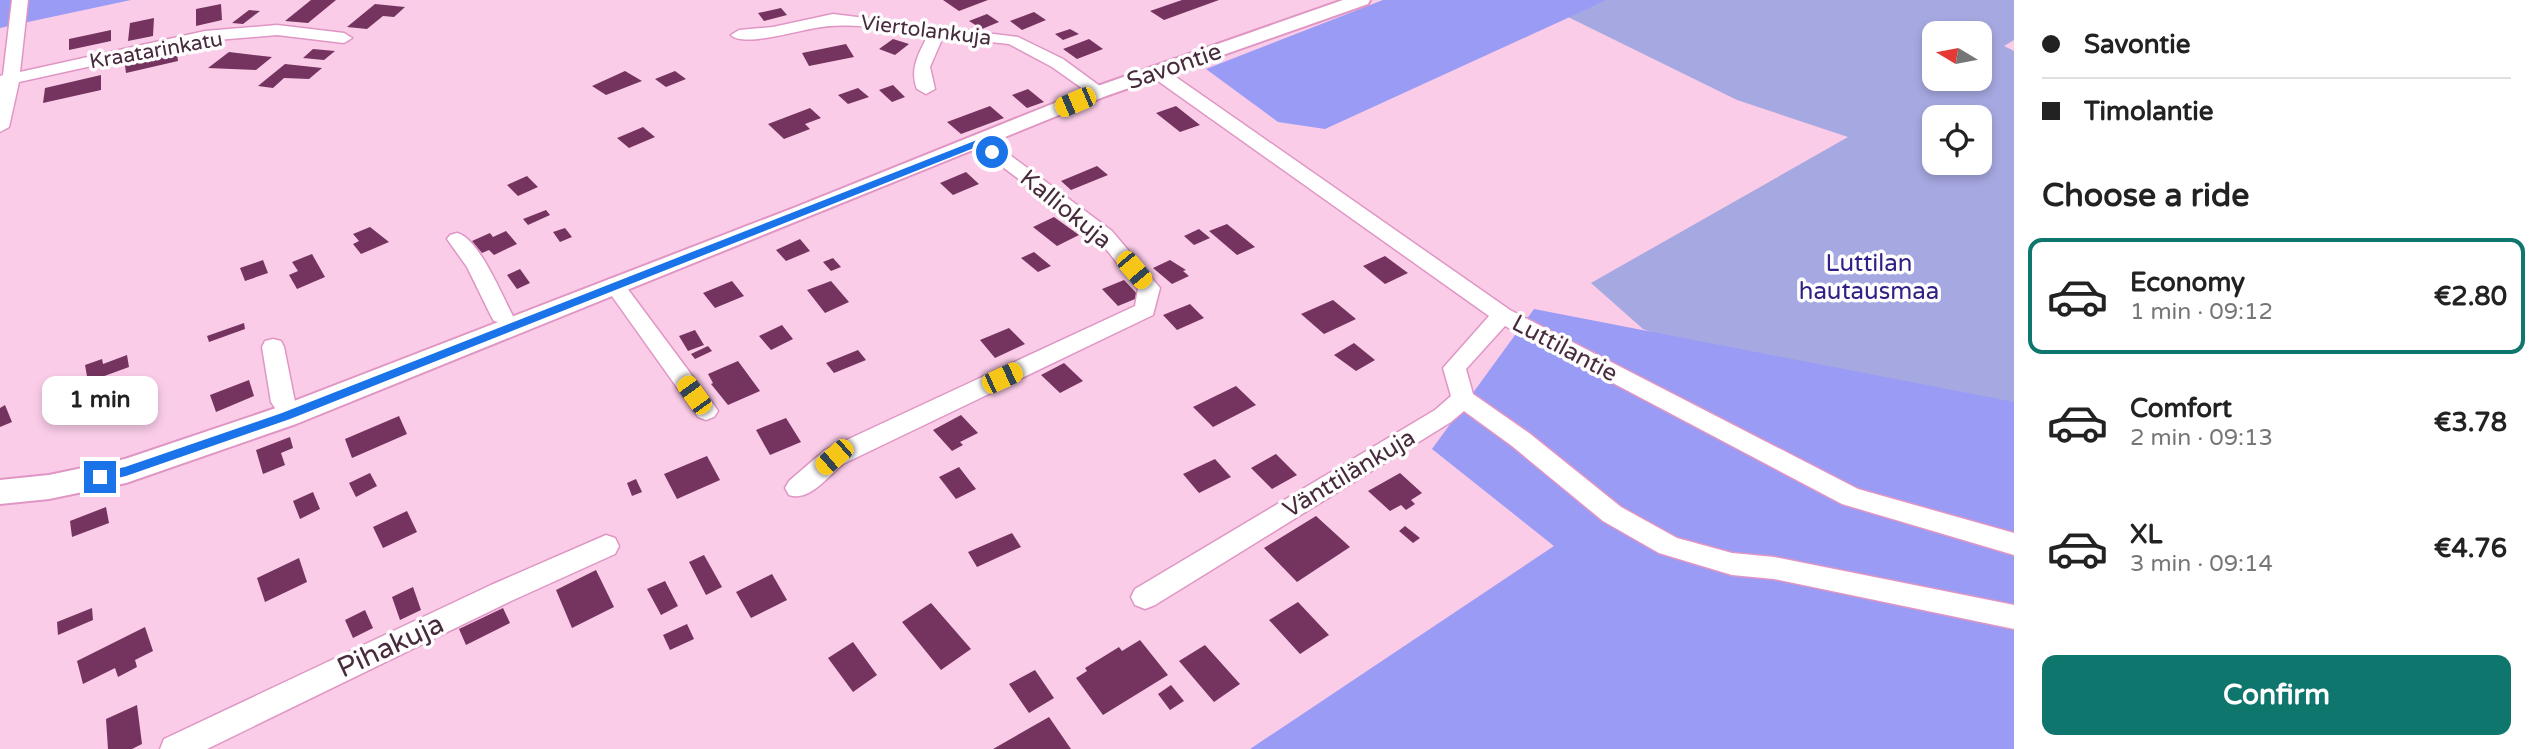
<!DOCTYPE html>
<meta charset="utf-8">
<style>
body{margin:0;font-family:"Varela Round",sans-serif;background:#f6f6f6;color:#222;height:100vh;display:flex;flex-direction:column;font-size:26px;white-space:nowrap}
*{box-sizing:border-box;margin:0}
p{font-size:23px;color:#767676}
.icon{flex:none;width:38px;height:38px;fill:none;stroke:currentColor;stroke-width:2;stroke-linecap:round;stroke-linejoin:round}
.map{position:relative;flex:1;overflow:hidden}
.panel{display:flex;flex-direction:column;background:#fff;width:525px}
.panel>*{flex:none}
.banner{display:grid;align-content:center;height:154px;padding:0 28px;background:#fff}
.needle{width:46px;rotate:280deg}
.controls{position:absolute;left:1922px;top:21px;display:grid;gap:14px}
.controls a{display:grid;place-items:center;width:70px;height:70px;border-radius:14px;background:#fff;box-shadow:0 4px 10px #0003;font-size:35px}
.end{position:absolute;width:32px;height:32px;margin:-16px;border:9px solid #1a73e8;background:#fff;box-shadow:0 0 0 4px #fff}
.from{border-radius:50%}
.bubble{position:absolute;height:49px;border-radius:14px;background:#fff;box-shadow:0 4px 10px #0003;font-size:23px;font-weight:700;line-height:49px;text-align:center}
.car{position:absolute;width:21px;height:42px;margin:-21px -10px;border-radius:9px;box-shadow:0 0 5px 2px #0007;background:linear-gradient(#f5c518 24%,#345 0 40%,#f5c518 0 76%,#345 0 86%,#f5c518 0)}
.banner b{display:flex;align-items:center;gap:24px;height:66px;font-size:26px}
.banner b+b{border-top:2px solid #e0e0e0}
.banner i{width:18px;height:18px;background:#222}
ul{padding:0;list-style:none}
li{display:flex;align-items:center;gap:21px;height:116px;margin:0 14px 10px;padding:0 14px;border:4px solid transparent;border-radius:14px}
li div{flex:1}
li b{display:block;font-size:26px}
li em{font-style:normal;font-weight:700}
li.current{border-color:#0f766e}
li>.icon{width:63px;height:63px;stroke-width:1.5}
h2{padding:0 28px;font-size:32px;line-height:84px}
.action{display:flex;gap:14px;margin-top:auto;padding:14px 28px}
.action a{flex:1;height:80px;border-radius:14px;background:#0f766e;color:#fff;font-size:28px;font-weight:700;line-height:80px;text-align:center}
main{display:flex;flex:1;min-height:0}
.map>svg:first-child{display:block}
</style>
<main>
<div class="map">
<svg width="2014" height="749" viewBox="0 0 2014 749">
<rect width="100%" height="100%" fill="#facce8"/>
<path fill="#a6a8e1" fill-rule="evenodd" d="M1607 0H2014V40L2004 46 2014 51V402L1908 433 1643 329 1591 283 1848 137 1737 100 1568 17ZM1934 33H1979V79H1934ZM1934 117H1979V163H1934Z"/>
<path fill="#9a9bf5" d="M0 0H131L0 28Z
M1383 0H1607L1325 129 1278 122 1206 69Z
M1534 309 2014 402V749H1250L1554 546 1432 449Z"/>
<path fill="#74345f" d="M311 0H336L308 23 285 21Z
M943 0H988L959 11Z
M1182 0H1219L1164 20 1150 11Z
M221 4 222 20 196 26V9Z
M375 4 405 7 394 17 383 16 367 29 347 27Z
M781 8 787 15 764 21 758 13Z
M249 10 260 11 243 24 232 23Z
M1034 12 1046 20 1022 30 1010 21Z
M987 14 999 22 982 29 969 21Z
M154 18 153 36 128 41 130 23Z
M1070 29 1079 34 1063 40 1055 34Z
M111 30V41L69 50V39Z
M893 39 909 44 895 55 879 49Z
M1089 39 1103 49 1077 59 1063 49Z
M846 44 854 57 809 66 802 53Z
M313 49 335 51 324 60 303 58Z
M229 52 272 57 256 70 208 68Z
M177 53 178 61 126 73 125 65Z
M285 64 322 68 309 79 284 78 273 88 258 86Z
M625 71 642 81 606 95 592 86Z
M675 71 686 79 666 87 655 79Z
M101 75V90L43 103 45 88Z
M893 85 905 97 892 102 879 90Z
M858 88 869 97 848 104 838 95Z
M1028 89 1044 102 1027 108 1012 95Z
M990 106 1004 118 961 134 947 122Z
M1176 106 1200 125 1180 132 1156 113Z
M810 108 821 118 805 124 810 129 784 139 768 124Z
M643 127 655 137 629 148 617 138Z
M1097 166 1108 175 1071 190 1061 181Z
M966 172 979 184 953 195 940 183Z
M527 176 538 187 518 196 507 185Z
M546 210 550 215 528 225 523 219Z
M1054 217 1079 235 1057 246 1033 227Z
M1227 224 1255 247 1237 255 1209 231Z
M370 227 389 242 361 254 353 244 359 241 353 234Z
M565 228 572 237 560 242 553 232Z
M1199 229 1210 238 1194 245 1184 236Z
M506 231 517 244 494 255 489 250 482 253 472 241 490 233 493 237Z
M800 239 810 251 786 261 776 250Z
M1034 252 1051 266 1038 272 1021 258Z
M312 254 325 277 297 289 289 275 298 271 292 262Z
M1385 256 1408 273 1385 284 1363 266Z
M833 258 841 267 831 271 823 262Z
M263 260 268 273 245 281 240 268Z
M1170 260 1186 270 1183 271 1189 276 1172 284 1153 268Z
M520 269 530 283 517 289 507 275Z
M1124 280 1140 297 1118 306 1102 289Z
M732 281 744 296 715 308 703 293Z
M831 281 849 302 825 313 807 290Z
M1333 300 1356 319 1324 334 1301 314Z
M1190 304 1204 318 1177 330 1163 315Z
M244 323 245 329 209 342 207 336Z
M782 325 793 339 771 350 759 336Z
M1009 328 1025 344 995 358 980 340Z
M695 330 704 345 688 351 679 336Z
M1354 343 1375 360 1356 371 1334 355Z
M708 346 712 351 695 359 691 354Z
M858 350 866 360 834 373 826 363Z
M127 355 129 367 88 382 85 365 102 359 103 364Z
M738 361 760 391 728 405 711 384 713 383 708 374Z
M1064 363 1083 381 1060 393 1041 375Z
M249 380 254 396 216 412 210 395Z
M1236 386 1256 405 1213 427 1193 407Z
M5 405 12 422 0 427V408Z
M961 415 978 433 960 442 963 445 952 451 933 430Z
M399 416 407 434 352 458 345 439Z
M786 418 801 442 770 455 756 430Z
M290 437 293 448 281 453 285 465 263 474 256 450Z
M1276 454 1297 475 1272 489 1251 468Z
M707 456 720 480 677 499 664 474Z
M1215 459 1231 477 1199 493 1183 474Z
M959 467 976 489 956 499 939 477Z
M370 473 377 486 356 497 349 483Z
M1400 473 1422 493 1411 500 1415 504 1406 510 1401 505 1390 511 1368 491Z
M636 479 642 492 632 496 627 483Z
M313 492 320 509 300 519 293 501Z
M106 507 109 523 72 537 70 521Z
M407 511 417 532 383 548 373 527Z
M1316 516 1350 547 1297 582 1264 548Z
M1405 526 1420 538 1413 543 1399 531Z
M1012 533 1021 547 977 567 968 552Z
M704 555 722 587 706 595 689 562Z
M299 558 307 582 265 602 257 578Z
M596 570 614 607 572 628 556 590Z
M772 574 787 600 751 618 736 592Z
M665 581 678 606 661 615 647 589Z
M413 587 421 610 400 620 392 597Z
M1298 602 1329 635 1300 654 1269 620Z
M931 603 971 649 941 670 902 622Z
M92 608 93 620 58 635 57 622Z
M503 608 510 623 466 645 459 629Z
M365 610 373 628 353 638 345 620Z
M687 624 694 639 670 650 663 635Z
M145 627 153 651 135 660 137 667 118 677 115 668 83 684 77 661Z
M1140 640 1168 675 1103 715 1076 678 1087 671 1085 668 1119 647 1122 651Z
M853 642 877 675 853 692 828 658Z
M1205 645 1240 684 1214 702 1179 661Z
M1035 670 1054 698 1029 713 1009 684Z
M1171 685 1184 701 1170 710 1158 694Z
M137 705 142 744 132 749H108L106 719Z
M1049 717 1071 749H993Z"/>
<g fill="none" stroke-linecap="round" stroke-linejoin="round">
<defs>
<path id="minor" d="M12 0H28L20 72 205 31 277 25 344 33 352 38 344 43 277 35 205 41 19 82 9 127 0 132V76L3 75Z
M833 14 1018 37 1063 59 1108 92 1099 97 1093 96 1052 67 1009 44 943 37 930 67 935 89 926 94 917 89C909 69 919 53 928 35 889 30 848 20 810 29 793 32 742 47 731 35L739 30 773 27Z
M1157 67 1163 68 1510 310 1858 489 2014 533V555L1842 504 1505 326 1466 369 1473 394 1529 433 1621 507 1677 538 1732 553 1774 557 2014 605V629L1774 579 1732 575 1659 553 1603 521 1512 446 1464 411 1451 422 1155 605 1145 609 1135 605 1131 597 1135 589 1435 410 1451 396 1443 368 1489 316 1151 76 1149 72Z
M981 137 987 138 1112 231 1160 288 1153 315 843 464C828 476 810 502 789 495L785 488 789 481 825 450 1135 306 1138 289 1098 239 975 146 972 142 975 138Z
M457 233C479 238 502 296 513 316L510 321 502 323 494 321 491 316 467 267 447 239 450 235Z
M614 278 621 280 714 405 718 411 714 417 706 420 698 417 604 285 607 280Z
M273 339 281 341 284 347 295 402 291 408 283 411 275 408 271 402 262 347 265 341Z
M606 535 615 538 619 546 615 554 511 601 207 749H160L164 739 491 585Z"/>
<path id="tertiary" d="M1343 0H1370L1368 4 1106 96 296 424 126 483 49 499 0 504V480L49 475 125 459 276 408 796 207 1092 88Z"/>
</defs>
<use href="#minor" stroke="#e096c4" stroke-width="3"/>
<use href="#tertiary" stroke="#e096c4" stroke-width="4"/>
<use href="#minor" fill="#fff" fill-rule="evenodd"/>
<use href="#tertiary" fill="#fff" fill-rule="evenodd"/>
</g>
<path fill="#1a73e8" d="M977 140H984L995 150V154H989L979 146 290 419 126 476 100 482 94 477 96 473 125 467 282 413Z"/>
<g text-anchor="middle" stroke-width="7" stroke-linejoin="round" paint-order="stroke">
<g font-size="21" fill="#482a3d" stroke="#fdfdfd">
<text transform="translate(926 30) rotate(7)" y="7">Viertolankuja</text>
<text transform="translate(156 50) rotate(-10)" y="7">Kraatarinkatu</text>
</g>
<g font-size="24" fill="#482a3d" stroke="#fdfdfd">
<text transform="translate(1174 66) rotate(-19)" y="8">Savontie</text>
<text transform="translate(1066 209) rotate(39)" y="8">Kalliokuja</text>
<text transform="translate(1565 348) rotate(28)" y="8">Luttilantie</text>
<text transform="translate(1349 473) rotate(-31)" y="8">Vänttilänkuja</text>
</g>
<g font-size="24" fill="#322086" stroke="#fdfdfd">
<text x="1869" y="271">Luttilan<tspan x="1869" dy="28">hautausmaa</tspan></text>
</g>
<g font-size="28" fill="#482a3d" stroke="#fdfdfd">
<text transform="translate(390 645) rotate(-25)" y="10">Pihakuja</text>
</g>
</g>
</svg>
<div class="controls">
<a><svg class="needle" viewBox="-14 -14 28 28"><path d="M0-13l5 13h-10z" fill="#e53935"/><path d="M0 13l5-13h-10z" fill="#767676"/></svg></a>
<a><svg class="icon" aria-label="locate" viewBox="0 0 24 24"><circle cx="12" cy="12" r="6"/><path d="M12 2v4M12 18v4M2 12h4M18 12h4"/></svg></a>
</div>
<i class="end from" style="left:992px;top:152px"></i>
<i class="end" style="left:100px;top:477px"></i>
<div class="bubble" style="left:42px;top:376px;width:116px">1 min</div>
<i class="car" style="left:1075px;top:102px;rotate:247deg"></i>
<i class="car" style="left:1134px;top:270px;rotate:140deg"></i>
<i class="car" style="left:1002px;top:378px;rotate:65deg"></i>
<i class="car" style="left:694px;top:395px;rotate:324deg"></i>
<i class="car" style="left:834px;top:457px;rotate:229deg"></i>
</div>
<section class="panel">
<div class="banner">
<b><i class="from"></i>Savontie</b>
<b><i></i>Timolantie</b>
</div>
<h2>Choose a ride</h2>
<ul>
<li class="current"><svg class="icon" aria-label="car" viewBox="0 0 24 24"><path d="M5 17H2v-5l4-1 3-4h7l3 4 3 1v5h-3M9 17h6M6 11h13"/><circle cx="7" cy="17" r="2"/><circle cx="17" cy="17" r="2"/></svg><div><b>Economy</b><p>1 min · 09:12</p></div><em>€2.80</em></li>
<li><svg class="icon" aria-label="car" viewBox="0 0 24 24"><path d="M5 17H2v-5l4-1 3-4h7l3 4 3 1v5h-3M9 17h6M6 11h13"/><circle cx="7" cy="17" r="2"/><circle cx="17" cy="17" r="2"/></svg><div><b>Comfort</b><p>2 min · 09:13</p></div><em>€3.78</em></li>
<li><svg class="icon" aria-label="car" viewBox="0 0 24 24"><path d="M5 17H2v-5l4-1 3-4h7l3 4 3 1v5h-3M9 17h6M6 11h13"/><circle cx="7" cy="17" r="2"/><circle cx="17" cy="17" r="2"/></svg><div><b>XL</b><p>3 min · 09:14</p></div><em>€4.76</em></li>
</ul>
<div class="action"><a>Confirm</a></div>
</section>
</main>
